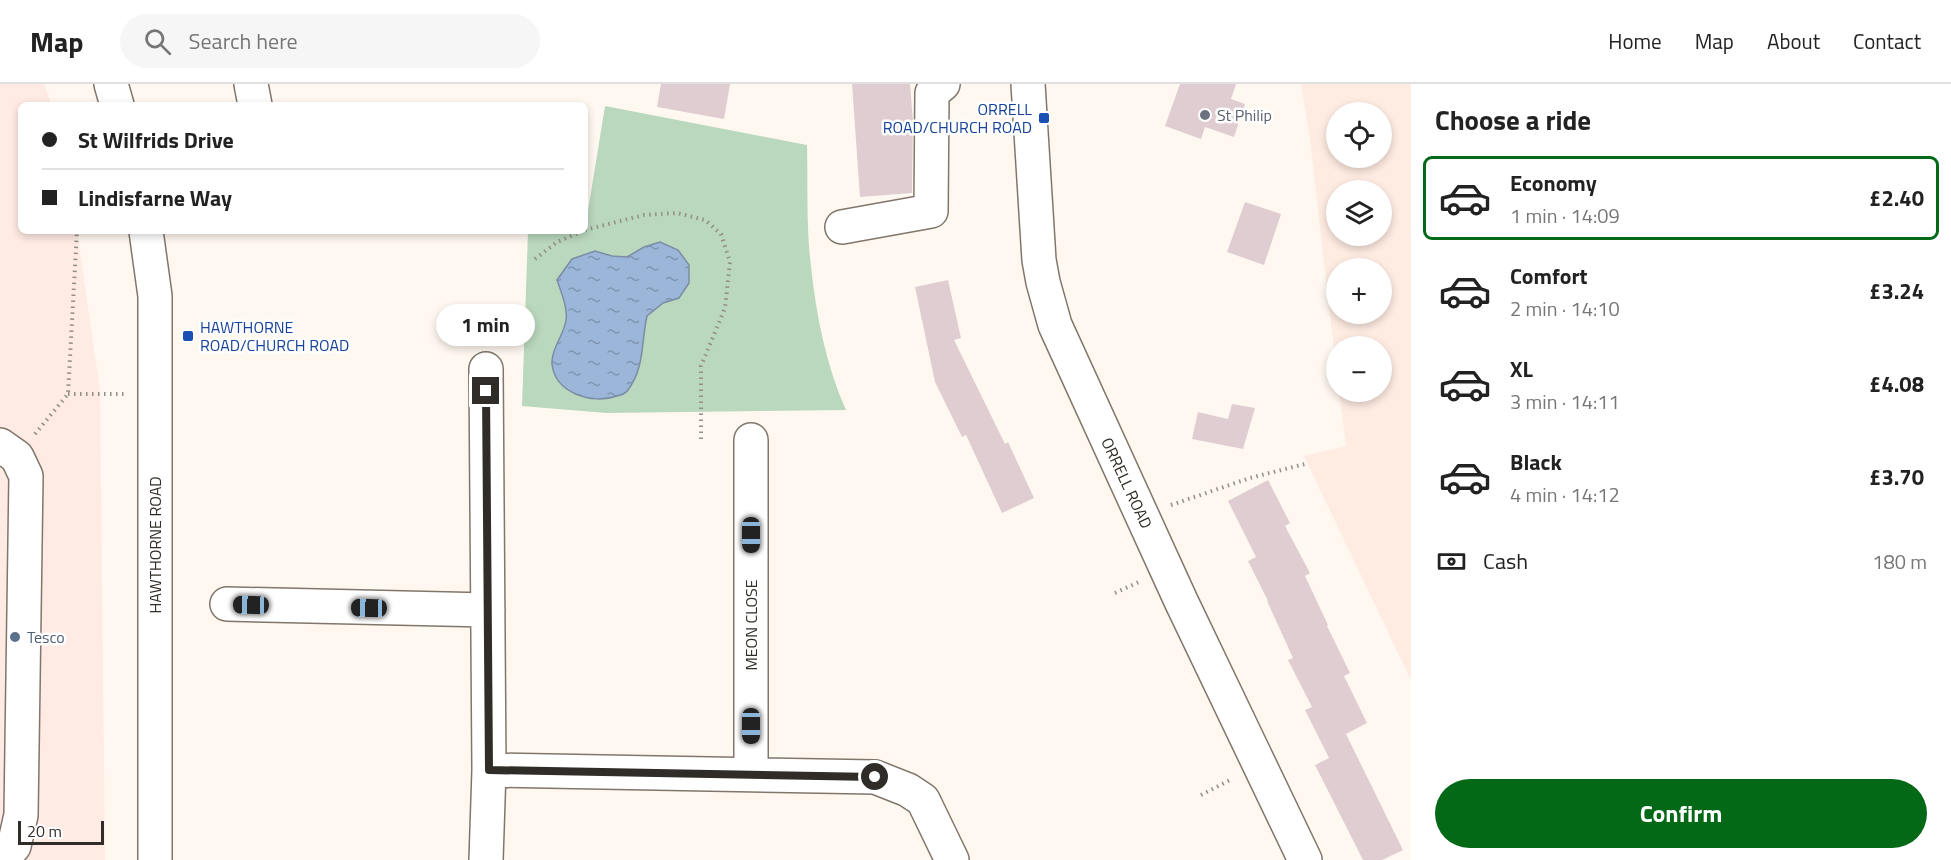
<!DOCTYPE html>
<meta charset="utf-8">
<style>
body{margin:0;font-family:"Titillium Web",sans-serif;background:#f6f6f6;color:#222;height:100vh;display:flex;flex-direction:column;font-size:22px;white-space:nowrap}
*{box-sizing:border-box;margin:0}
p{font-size:20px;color:#767676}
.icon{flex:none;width:33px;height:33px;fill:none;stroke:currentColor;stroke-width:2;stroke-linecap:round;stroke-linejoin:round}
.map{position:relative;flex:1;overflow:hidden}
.details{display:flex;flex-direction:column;background:#fff;width:540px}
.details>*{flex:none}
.top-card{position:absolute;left:18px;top:18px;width:570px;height:132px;border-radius:9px;box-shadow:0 3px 9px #0003;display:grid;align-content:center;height:132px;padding:0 24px;background:#fff}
.tools{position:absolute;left:1326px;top:18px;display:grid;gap:12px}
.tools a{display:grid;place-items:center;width:66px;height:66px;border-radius:50%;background:#fff;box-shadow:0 3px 9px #0003;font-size:30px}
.scale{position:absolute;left:18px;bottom:15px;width:86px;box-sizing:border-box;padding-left:6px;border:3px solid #302c27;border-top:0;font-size:16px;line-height:21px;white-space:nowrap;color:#302c27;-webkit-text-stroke:4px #fff;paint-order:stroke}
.end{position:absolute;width:27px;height:27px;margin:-14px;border:8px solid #302c27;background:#fff;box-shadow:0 0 0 3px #fff}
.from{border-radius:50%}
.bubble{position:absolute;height:42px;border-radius:21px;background:#fff;box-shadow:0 3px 9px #0003;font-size:20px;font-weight:700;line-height:42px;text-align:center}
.car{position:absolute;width:18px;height:36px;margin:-18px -9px;border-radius:8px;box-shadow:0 0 4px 2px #0007;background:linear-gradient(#222 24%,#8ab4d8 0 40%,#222 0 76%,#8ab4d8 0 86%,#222 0)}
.top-card b{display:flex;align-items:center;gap:21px;height:57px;font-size:22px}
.top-card b+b{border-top:2px solid #e0e0e0}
.top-card i{width:15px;height:15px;background:#222}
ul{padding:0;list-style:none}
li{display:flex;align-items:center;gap:18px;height:84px;margin:0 12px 9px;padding:0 12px;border:3px solid transparent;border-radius:9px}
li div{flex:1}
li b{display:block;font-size:22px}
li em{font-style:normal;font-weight:700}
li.on{border-color:#036916}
li>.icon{width:54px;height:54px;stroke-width:1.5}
h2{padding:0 24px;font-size:27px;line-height:72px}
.pay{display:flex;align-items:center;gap:15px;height:66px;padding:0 24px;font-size:22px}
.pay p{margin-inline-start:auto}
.cta{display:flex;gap:12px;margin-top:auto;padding:12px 24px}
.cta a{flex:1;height:69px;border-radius:36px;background:#036916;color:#fff;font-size:24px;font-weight:700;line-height:69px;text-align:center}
header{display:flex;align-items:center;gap:36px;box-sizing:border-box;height:84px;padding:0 30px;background:#fff;border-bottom:2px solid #e0e0e0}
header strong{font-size:28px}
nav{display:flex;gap:33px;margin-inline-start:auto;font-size:21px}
.search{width:420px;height:54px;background:#f6f6f6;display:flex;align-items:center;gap:15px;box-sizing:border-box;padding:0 21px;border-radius:33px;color:#767676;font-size:22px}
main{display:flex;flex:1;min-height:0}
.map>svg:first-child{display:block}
</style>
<header>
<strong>Map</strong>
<div class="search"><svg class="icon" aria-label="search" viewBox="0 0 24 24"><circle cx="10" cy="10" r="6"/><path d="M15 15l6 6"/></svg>Search here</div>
<nav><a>Home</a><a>Map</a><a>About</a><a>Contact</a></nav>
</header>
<main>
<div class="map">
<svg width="1411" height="776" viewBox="0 0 1411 776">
<defs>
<pattern id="water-ripples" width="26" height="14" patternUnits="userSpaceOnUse" patternTransform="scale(1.5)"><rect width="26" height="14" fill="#9bb6d9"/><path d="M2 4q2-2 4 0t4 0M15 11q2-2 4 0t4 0" fill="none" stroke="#7f94b0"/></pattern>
</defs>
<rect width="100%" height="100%" fill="#fff8f0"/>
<path fill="#ffeae4" d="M0 0H44L52 21H21V147H77L100 307 105 776H0Z"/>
<path fill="#feebe2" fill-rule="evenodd" d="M1301 0H1411V596L1304 372 1346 362 1339 308H1382V262H1336V283L1310 56ZM1336 28H1382V74H1336ZM1336 106H1382V152H1336ZM1336 184H1382V230H1336Z"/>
<path fill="#bad8be" d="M605 22 807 61C808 101 806 142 811 182 816 231 826 281 846 326L606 329 522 322 528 147H585V128L588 127Z"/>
<path fill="url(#water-ripples)" stroke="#7b8da4" stroke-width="1.5" d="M660 158 678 166 689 181V199L679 214 663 219 647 232C641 258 645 283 628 306 625 310 622 311 617 312 592 321 555 309 552 280 551 265 564 251 566 236 568 224 561 208 557 196L572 175 595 167 612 172 627 173 644 163Z"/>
<path fill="#dfcdd2" d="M661 0H730L724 35 657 23Z
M852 0H910L913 37 912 109 860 113Z
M1180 0H1236L1231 15 1245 20 1234 53 1205 43 1201 55 1165 42Z
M1245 118 1281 130 1264 181 1227 168Z
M948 196 961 254 954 256 1005 360 1008 358 1034 414 1002 429 966 351 962 353 935 298 915 203Z
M1232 320 1255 324 1243 365 1192 355 1198 328 1228 335Z
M1268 396 1290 439 1285 442 1310 489 1305 492 1328 541 1327 542 1350 589 1344 592 1367 639 1346 650 1403 766 1382 776H1363L1315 681 1329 674 1305 626 1312 623 1288 576 1293 574 1267 517H1268L1248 477 1256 473 1228 417Z"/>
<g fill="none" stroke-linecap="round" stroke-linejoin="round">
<defs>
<path id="minor" d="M251 0 255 21
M1028 0 1039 176 1043 198 1055 241 1181 517 1305 776
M842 143 931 127 932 9 943 0
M486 285 489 686 486 776
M751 356V690
M0 361 17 373 26 392 21 731 14 762 2 776
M227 520 488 526
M489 686 875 693 908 706 923 716 952 776"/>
<path id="major" d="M111 0 117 21
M146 147 155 212V776"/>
</defs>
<use href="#minor" stroke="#80766a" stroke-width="36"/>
<use href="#major" stroke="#80766a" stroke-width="36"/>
<path stroke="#938e87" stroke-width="4" stroke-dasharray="1.5 4.5" stroke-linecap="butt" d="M585 146 644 131 677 129 705 136 721 150 730 178 725 224 701 282V355
M535 175 557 158 583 147
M68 310H124
M35 350 68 310 77 147
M1171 421 1250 394 1305 380
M1115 509 1139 498
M1201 711 1232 695"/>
<use href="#minor" stroke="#fff" stroke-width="33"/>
<use href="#major" stroke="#fff" stroke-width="33"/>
</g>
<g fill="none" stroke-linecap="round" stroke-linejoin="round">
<path stroke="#302c27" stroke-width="8" d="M486 307 489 686 875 693"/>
</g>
<circle fill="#6b7280" stroke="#fff" stroke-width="2" cx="1205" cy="31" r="6"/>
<g fill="#1a4fb4" stroke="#fff" stroke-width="2">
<rect x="1038" y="28" width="12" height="12" rx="3"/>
<rect x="182" y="246" width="12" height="12" rx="3"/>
</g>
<circle fill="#5c6f8a" stroke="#fff" stroke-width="2" cx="15" cy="553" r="6"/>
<g text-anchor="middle" stroke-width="5" stroke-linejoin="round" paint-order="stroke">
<g font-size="16" fill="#164399" stroke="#fff" text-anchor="end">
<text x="1032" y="31">ORRELL<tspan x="1032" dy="18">ROAD/CHURCH ROAD</tspan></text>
<text x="200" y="249" text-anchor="start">HAWTHORNE<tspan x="200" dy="18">ROAD/CHURCH ROAD</tspan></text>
</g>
<g font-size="16" fill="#5b616d" stroke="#fff" text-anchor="start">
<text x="1217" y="37">St Philip</text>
</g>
<g font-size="16" fill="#302c27" stroke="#fff">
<text transform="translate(1127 399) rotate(65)" y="6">ORRELL ROAD</text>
<text transform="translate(155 461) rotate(-90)" y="6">HAWTHORNE ROAD</text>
<text transform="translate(751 541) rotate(-90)" y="6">MEON CLOSE</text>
</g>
<g font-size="16" fill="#4e5e75" stroke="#fff" text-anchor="start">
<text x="27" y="559">Tesco</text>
</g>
</g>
</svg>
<div class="tools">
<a><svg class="icon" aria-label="locate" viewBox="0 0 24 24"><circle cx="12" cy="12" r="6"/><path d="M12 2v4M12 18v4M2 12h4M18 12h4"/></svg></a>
<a><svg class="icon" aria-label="layers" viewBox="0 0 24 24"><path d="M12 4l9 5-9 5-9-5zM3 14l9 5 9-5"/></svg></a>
<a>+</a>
<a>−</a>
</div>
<div class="scale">20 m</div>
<i class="end from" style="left:875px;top:693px"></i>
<i class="end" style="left:486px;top:307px"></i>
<div class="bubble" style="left:436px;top:220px;width:99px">1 min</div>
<i class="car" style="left:751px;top:451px;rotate:180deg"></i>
<i class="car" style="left:251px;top:521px;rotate:271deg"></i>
<i class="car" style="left:369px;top:524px;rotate:271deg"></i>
<i class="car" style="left:751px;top:642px;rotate:180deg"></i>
<div class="top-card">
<b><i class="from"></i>St Wilfrids Drive</b>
<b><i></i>Lindisfarne Way</b>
</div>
</div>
<section class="details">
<h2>Choose a ride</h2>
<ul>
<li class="on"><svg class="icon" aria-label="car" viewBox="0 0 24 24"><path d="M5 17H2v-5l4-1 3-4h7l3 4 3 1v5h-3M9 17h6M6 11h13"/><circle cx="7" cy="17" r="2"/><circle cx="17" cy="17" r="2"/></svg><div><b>Economy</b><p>1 min · 14:09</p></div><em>£2.40</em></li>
<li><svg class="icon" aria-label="car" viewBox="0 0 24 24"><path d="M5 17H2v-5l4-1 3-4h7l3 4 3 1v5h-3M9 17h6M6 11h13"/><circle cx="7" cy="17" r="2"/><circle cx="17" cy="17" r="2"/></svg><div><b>Comfort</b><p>2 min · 14:10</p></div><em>£3.24</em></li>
<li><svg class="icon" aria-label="car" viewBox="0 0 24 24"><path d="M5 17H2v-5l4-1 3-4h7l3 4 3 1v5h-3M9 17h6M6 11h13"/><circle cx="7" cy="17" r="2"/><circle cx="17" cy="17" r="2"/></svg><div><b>XL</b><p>3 min · 14:11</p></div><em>£4.08</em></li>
<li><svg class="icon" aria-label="car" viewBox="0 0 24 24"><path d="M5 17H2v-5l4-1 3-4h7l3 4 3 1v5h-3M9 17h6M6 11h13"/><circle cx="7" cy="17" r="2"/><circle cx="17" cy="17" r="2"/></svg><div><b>Black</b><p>4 min · 14:12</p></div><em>£3.70</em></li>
</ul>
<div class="pay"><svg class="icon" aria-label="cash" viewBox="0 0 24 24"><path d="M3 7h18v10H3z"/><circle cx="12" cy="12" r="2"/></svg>Cash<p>180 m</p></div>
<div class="cta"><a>Confirm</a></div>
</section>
</main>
